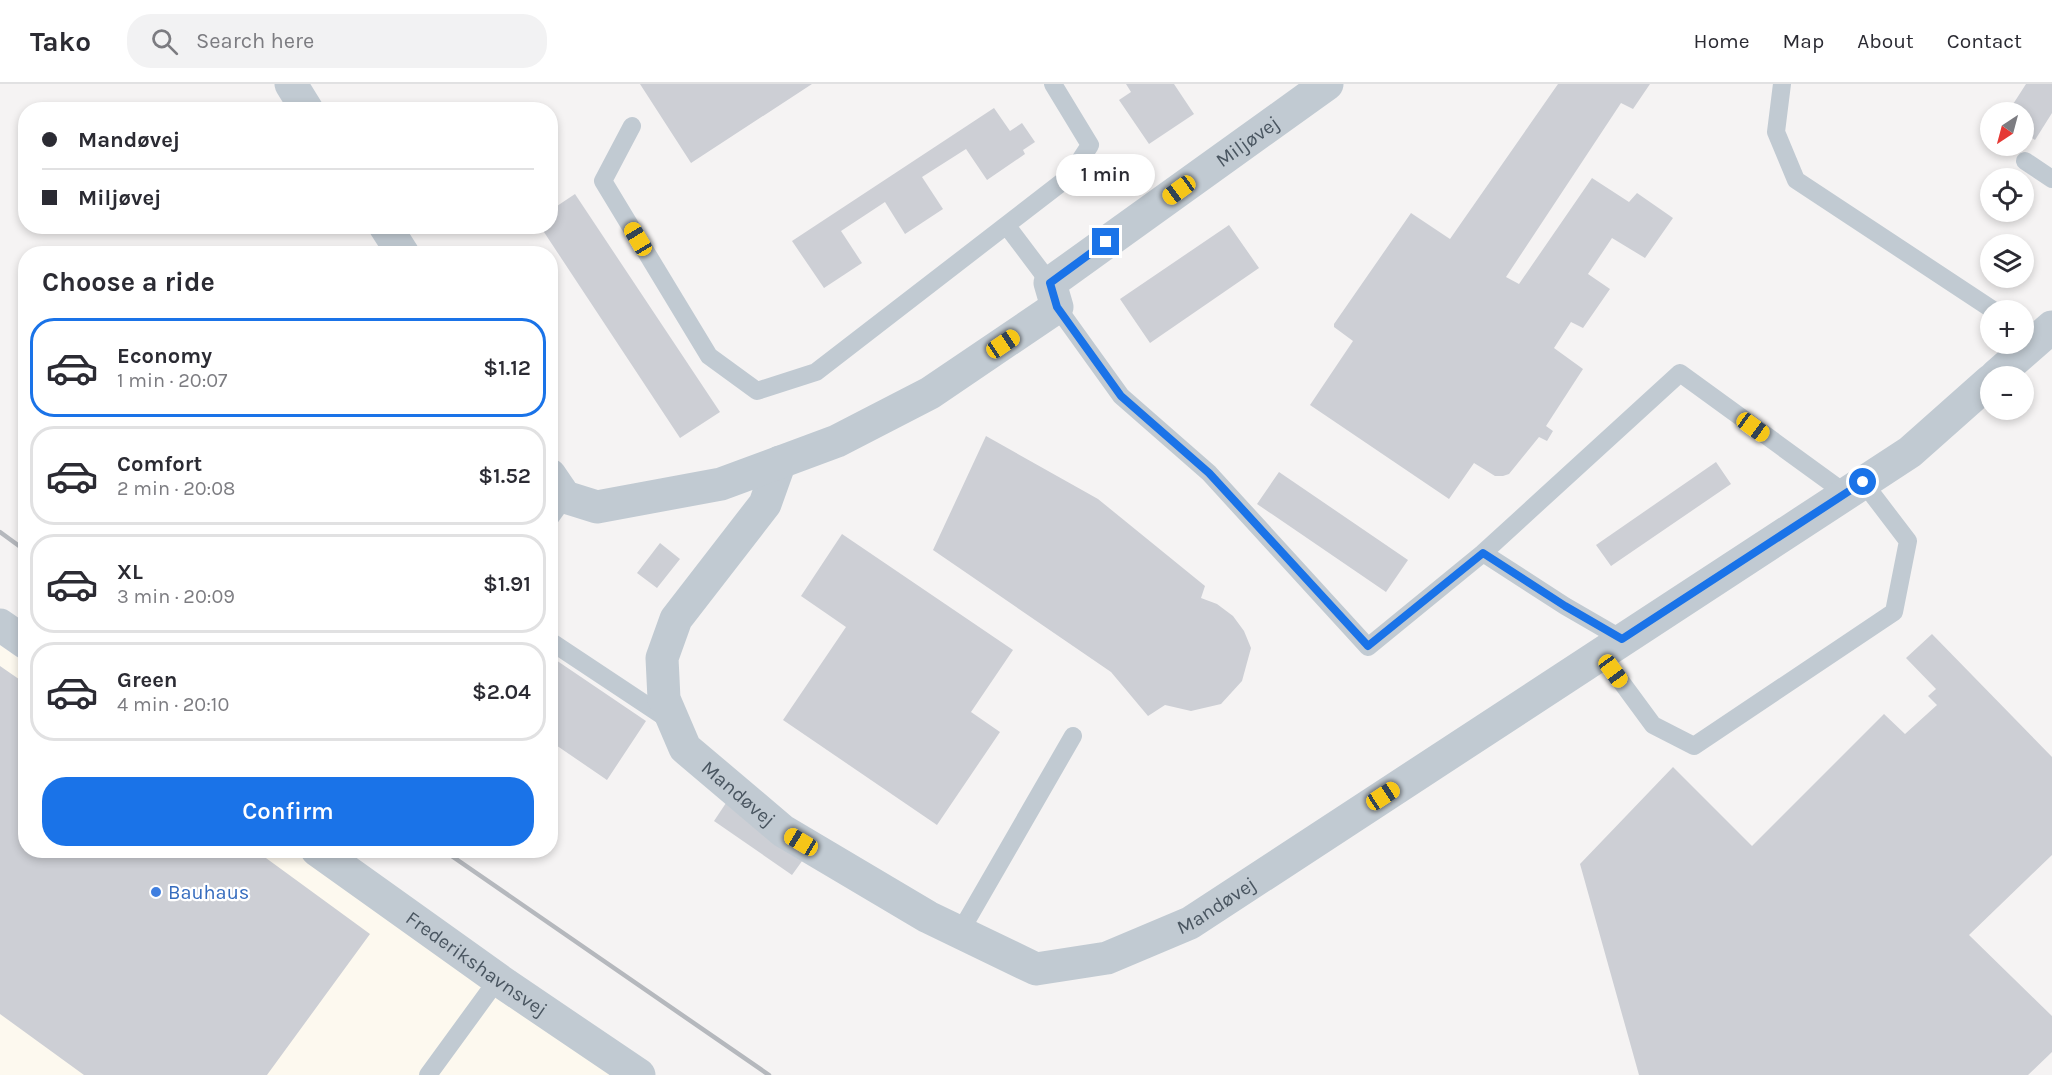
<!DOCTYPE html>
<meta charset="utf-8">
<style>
body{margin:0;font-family:Karla,sans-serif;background:#f2f2f3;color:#2b2b33;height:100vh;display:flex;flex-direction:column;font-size:22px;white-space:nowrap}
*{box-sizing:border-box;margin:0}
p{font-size:20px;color:#7c7c81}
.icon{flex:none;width:33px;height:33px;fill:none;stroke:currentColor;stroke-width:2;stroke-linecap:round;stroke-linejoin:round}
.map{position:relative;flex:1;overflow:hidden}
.drawer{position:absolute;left:18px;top:162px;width:540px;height:612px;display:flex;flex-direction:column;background:#fff;border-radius:24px;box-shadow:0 3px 9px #0003}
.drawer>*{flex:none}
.guide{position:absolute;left:18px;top:18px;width:540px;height:132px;border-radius:24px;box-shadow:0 3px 9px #0003;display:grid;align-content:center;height:132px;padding:0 24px;background:#fff}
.needle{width:39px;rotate:216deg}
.controls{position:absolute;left:1980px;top:18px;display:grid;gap:12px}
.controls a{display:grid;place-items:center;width:54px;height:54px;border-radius:50%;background:#fff;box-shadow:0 3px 9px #0003;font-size:30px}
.end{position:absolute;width:27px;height:27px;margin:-14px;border:8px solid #1a73e8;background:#fff;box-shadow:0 0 0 3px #fff}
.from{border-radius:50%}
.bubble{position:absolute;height:42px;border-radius:21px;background:#fff;box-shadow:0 3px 9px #0003;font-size:20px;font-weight:600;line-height:42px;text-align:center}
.car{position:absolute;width:18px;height:36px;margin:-18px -9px;border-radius:8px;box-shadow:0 0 4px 2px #0007;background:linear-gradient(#f5c518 24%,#345 0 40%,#f5c518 0 76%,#345 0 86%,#f5c518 0)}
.guide b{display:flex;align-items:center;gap:21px;height:57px;font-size:22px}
.guide b+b{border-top:2px solid #e1e1e2}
.guide i{width:15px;height:15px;background:#2b2b33}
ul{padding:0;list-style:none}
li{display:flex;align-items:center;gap:18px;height:99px;margin:0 12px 9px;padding:0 12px;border:3px solid #e1e1e2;border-radius:24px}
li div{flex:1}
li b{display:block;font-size:22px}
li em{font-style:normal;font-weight:600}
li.on{border-color:#1a73e8}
li>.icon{width:54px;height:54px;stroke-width:1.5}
h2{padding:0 24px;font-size:27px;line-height:72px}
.button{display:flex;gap:12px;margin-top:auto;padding:12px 24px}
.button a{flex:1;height:69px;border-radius:24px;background:#1a73e8;color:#fff;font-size:24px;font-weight:600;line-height:69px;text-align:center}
header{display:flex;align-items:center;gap:36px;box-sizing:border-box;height:84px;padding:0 30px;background:#fff;border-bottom:2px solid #e1e1e2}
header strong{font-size:28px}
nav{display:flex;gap:33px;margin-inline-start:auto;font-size:21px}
.search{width:420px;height:54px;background:#f2f2f3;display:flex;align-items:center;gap:15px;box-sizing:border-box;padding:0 21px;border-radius:24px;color:#7c7c81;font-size:22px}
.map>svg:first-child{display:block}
</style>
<header>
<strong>Tako</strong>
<div class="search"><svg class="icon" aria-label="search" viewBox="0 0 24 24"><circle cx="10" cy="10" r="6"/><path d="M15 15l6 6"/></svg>Search here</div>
<nav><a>Home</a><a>Map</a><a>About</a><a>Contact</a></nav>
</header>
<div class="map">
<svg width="2052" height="991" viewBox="0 0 2052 991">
<rect width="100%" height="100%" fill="#f5f3f3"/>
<path fill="#fdf9ef" d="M0 561 25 579 26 766 293 767 614 991H0Z"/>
<path fill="#cdcfd5" d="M640 0H812L691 79Z
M1126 0H1174L1194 30 1149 60 1119 16 1131 8Z
M1558 0H1650L1633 25 1621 19 1506 193 1519 200 1592 94 1629 118 1637 109 1673 134 1645 174 1612 154 1588 190 1610 205 1583 244 1571 238 1554 264 1583 285 1546 342 1553 347 1547 357 1539 353 1509 390 1503 392H1495L1474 379 1449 415 1310 321 1353 257 1334 243V240L1411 129 1450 155Z
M2026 0H2052V29L2035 56 2024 49V28H2008Z
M994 24 1010 47 1022 39 1035 58 1023 66 1025 70 987 96 966 65 922 93 943 125 905 150 885 118 841 147 862 179 824 204 792 157Z
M575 110 720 328 680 354 540 142H550V112L557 122Z
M1229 141 1259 184 1150 259 1120 215Z
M986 352 1098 415 1205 502 1201 514 1217 520 1233 532 1244 547 1251 564 1242 597 1221 620 1191 627 1165 621 1148 632 1111 588 933 466Z
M1716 378 1731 400 1611 482 1596 461Z
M1279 388 1408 476 1386 508 1257 420Z
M842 450 1013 566 971 628 1000 648 937 741 783 636 846 543 801 512Z
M660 459 680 475 657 504 637 489Z
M1932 550 2052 673V771L1969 851 2052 932V968L2028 991H1639L1580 780 1673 683 1752 762 1884 630 1905 650 1937 621 1928 612 1936 605 1906 574Z
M550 572 646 637 607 696 550 657Z
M0 582 26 600V766H255L370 850 267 991H84L0 930Z
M726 719 805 773 792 791 714 737Z"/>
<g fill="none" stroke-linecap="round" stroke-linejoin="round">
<path stroke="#c1cad2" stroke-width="18" d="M1782 0 1776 48 1796 96 1993 226
M632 42 603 97 709 272 757 307 816 288 1070 92 1090 61 1053 0
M2025 77 2052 95
M1007 142 1050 199
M1057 223 1121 312 1209 389 1368 563 1483 469 1680 289 1845 409
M550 434 565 413
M1483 469 1565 522 1622 555
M550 557 669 636
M1600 569 1653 641 1694 662 1894 528 1908 457 1863 398
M960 848 1073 652
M428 991 498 895"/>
<g stroke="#c1cad2" stroke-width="33">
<path d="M291 0 307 26"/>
<path d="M385 142 403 170"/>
<path d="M1996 292 2052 243"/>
<path id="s1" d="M780 378 765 420 676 535 662 574 664 615 685 664 783 747 928 833 1036 885 1107 874 1190 839 1910 368 1990 297"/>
<path id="s2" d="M550 391 565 413 597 423 721 400 837 357 930 309 1057 223 1050 199 1327 0"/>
<path d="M0 541 26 559"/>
<path id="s3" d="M317 766 506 901 639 991"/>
</g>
<path stroke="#b5b8bd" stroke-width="4.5" d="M0 448 26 467
M443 766 769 991"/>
</g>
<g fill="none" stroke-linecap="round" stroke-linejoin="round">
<path stroke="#1a73e8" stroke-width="8" d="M1106 158 1050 199 1057 223 1121 312 1209 389 1368 562 1483 469 1565 522 1622 555 1863 398"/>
</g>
<circle fill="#3f7fe0" stroke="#fff" stroke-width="2" cx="156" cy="808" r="6"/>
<g text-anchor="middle" stroke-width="4.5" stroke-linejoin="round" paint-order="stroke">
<g font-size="20" fill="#4a5661" stroke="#fff">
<text dy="7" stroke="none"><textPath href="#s2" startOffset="836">Miljøvej</textPath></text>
<text dy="7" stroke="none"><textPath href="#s1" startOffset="396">Mandøvej</textPath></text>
<text dy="7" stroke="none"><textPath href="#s1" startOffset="936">Mandøvej</textPath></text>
<text dy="7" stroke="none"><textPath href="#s3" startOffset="196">Frederikshavnsvej</textPath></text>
</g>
<g font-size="20" fill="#366cbe" stroke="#fff" text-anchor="start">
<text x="168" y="815">Bauhaus</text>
</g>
</g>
</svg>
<div class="controls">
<a><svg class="needle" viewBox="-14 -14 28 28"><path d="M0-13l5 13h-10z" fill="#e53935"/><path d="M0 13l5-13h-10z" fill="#7c7c81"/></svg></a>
<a><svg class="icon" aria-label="locate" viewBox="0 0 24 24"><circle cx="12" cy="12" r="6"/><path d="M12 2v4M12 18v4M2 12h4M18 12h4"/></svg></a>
<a><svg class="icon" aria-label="layers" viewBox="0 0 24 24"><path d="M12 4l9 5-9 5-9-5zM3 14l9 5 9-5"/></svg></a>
<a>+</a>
<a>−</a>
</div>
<i class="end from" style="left:1863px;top:398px"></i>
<i class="end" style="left:1106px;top:158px"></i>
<div class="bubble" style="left:1056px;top:70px;width:99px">1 min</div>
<i class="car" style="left:1179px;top:106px;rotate:234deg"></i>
<i class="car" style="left:638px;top:155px;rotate:329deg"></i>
<i class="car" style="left:1003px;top:260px;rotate:56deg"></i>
<i class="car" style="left:1753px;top:343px;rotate:126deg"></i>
<i class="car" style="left:1613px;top:587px;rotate:144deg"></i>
<i class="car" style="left:1383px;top:712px;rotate:57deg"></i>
<i class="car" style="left:801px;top:758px;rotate:301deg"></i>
<div class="guide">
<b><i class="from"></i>Mandøvej</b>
<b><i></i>Miljøvej</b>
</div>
<section class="drawer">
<h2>Choose a ride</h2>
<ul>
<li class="on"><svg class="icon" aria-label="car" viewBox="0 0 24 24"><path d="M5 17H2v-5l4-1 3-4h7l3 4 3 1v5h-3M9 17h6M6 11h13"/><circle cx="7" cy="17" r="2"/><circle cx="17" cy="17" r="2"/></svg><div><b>Economy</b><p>1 min · 20:07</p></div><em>$1.12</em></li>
<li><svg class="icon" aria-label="car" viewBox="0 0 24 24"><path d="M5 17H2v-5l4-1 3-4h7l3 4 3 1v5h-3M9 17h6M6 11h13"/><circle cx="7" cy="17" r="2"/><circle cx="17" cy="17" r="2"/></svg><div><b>Comfort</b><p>2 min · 20:08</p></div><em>$1.52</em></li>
<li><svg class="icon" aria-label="car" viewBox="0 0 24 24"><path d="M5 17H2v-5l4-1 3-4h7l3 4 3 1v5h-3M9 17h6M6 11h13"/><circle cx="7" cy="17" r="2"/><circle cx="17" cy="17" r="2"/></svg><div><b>XL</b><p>3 min · 20:09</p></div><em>$1.91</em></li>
<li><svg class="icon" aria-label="car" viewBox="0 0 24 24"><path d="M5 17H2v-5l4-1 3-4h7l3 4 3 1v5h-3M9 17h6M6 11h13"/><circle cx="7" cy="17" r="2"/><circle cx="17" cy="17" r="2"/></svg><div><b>Green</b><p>4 min · 20:10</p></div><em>$2.04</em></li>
</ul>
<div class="button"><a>Confirm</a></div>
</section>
</div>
